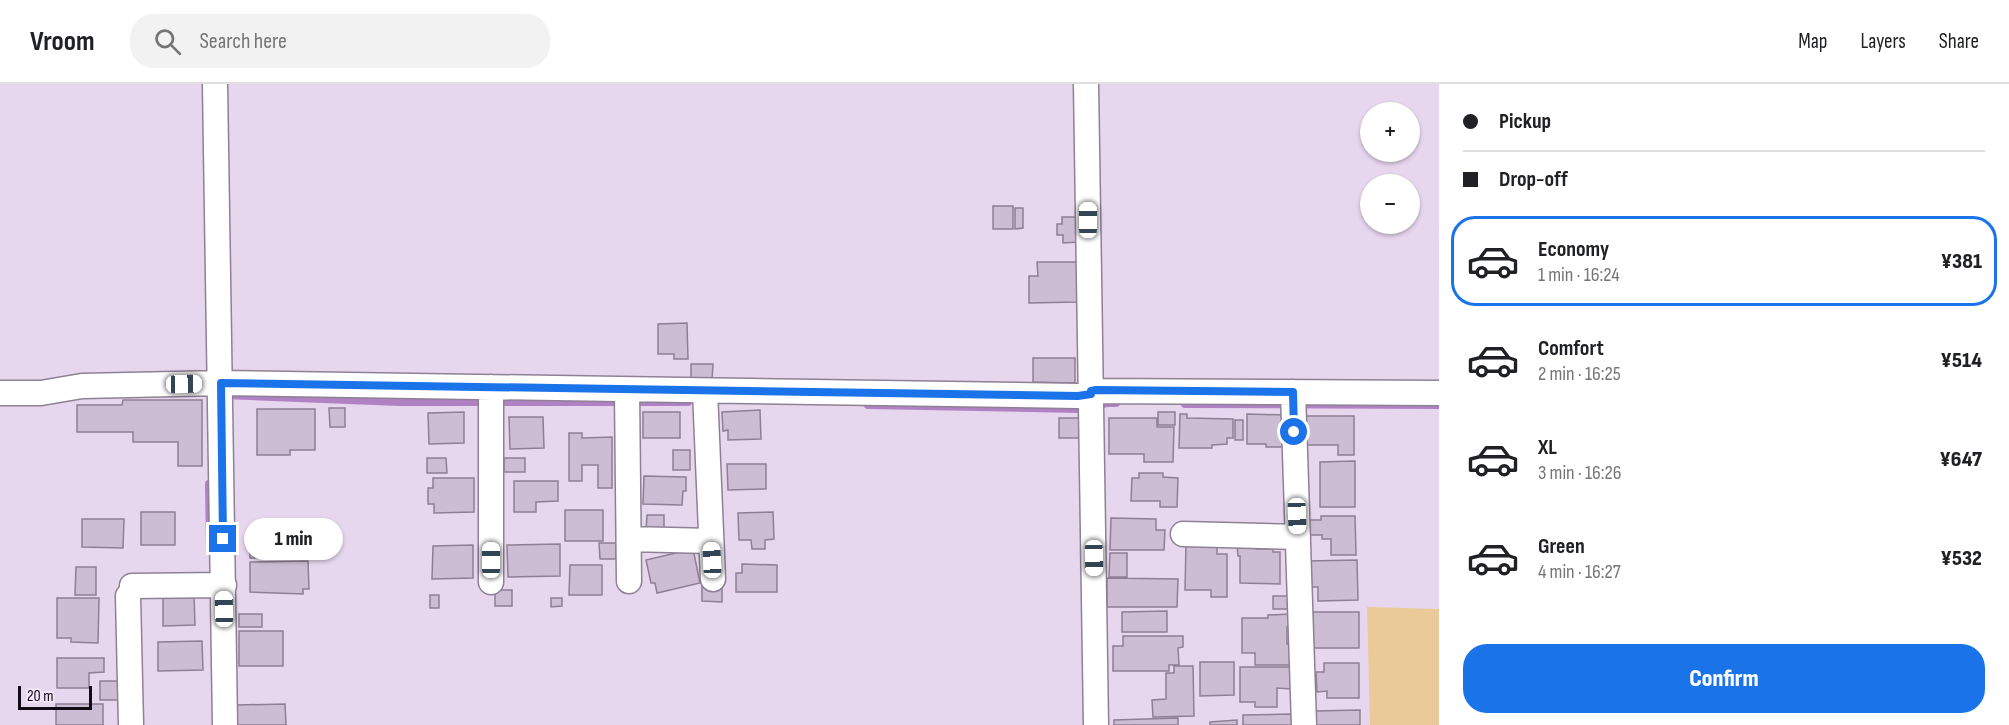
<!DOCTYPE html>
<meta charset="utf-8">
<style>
body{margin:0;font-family:"Sofia Sans Condensed",sans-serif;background:#f2f2f2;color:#202124;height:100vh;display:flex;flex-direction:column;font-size:22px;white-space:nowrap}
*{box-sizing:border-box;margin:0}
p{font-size:20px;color:#757577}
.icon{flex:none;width:33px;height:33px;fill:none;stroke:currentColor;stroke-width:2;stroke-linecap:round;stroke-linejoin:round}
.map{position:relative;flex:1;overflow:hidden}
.side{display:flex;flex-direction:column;background:#fff;width:570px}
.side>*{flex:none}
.top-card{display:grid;align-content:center;height:132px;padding:0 24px;background:#fff}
.buttons{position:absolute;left:1360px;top:18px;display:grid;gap:12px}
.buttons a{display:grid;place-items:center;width:60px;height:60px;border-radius:50%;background:#fff;box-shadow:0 2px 4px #0004;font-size:30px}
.scale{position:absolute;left:18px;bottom:15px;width:74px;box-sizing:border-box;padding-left:6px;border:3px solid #110c14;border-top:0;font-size:16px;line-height:21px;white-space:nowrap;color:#110c14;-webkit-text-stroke:4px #f5e5fc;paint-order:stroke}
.end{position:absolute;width:27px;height:27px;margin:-14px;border:8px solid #1a73e8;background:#fff;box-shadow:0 0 0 3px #fff}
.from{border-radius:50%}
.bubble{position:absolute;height:42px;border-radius:21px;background:#fff;box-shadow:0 2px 4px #0004;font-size:20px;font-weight:800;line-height:42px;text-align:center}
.car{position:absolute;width:18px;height:36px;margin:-18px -9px;border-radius:8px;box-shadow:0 0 4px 2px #0007;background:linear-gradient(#fff 24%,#345 0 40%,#fff 0 76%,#345 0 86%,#fff 0)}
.top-card b{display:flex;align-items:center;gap:21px;height:57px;font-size:22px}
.top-card b+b{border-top:2px solid #e0e0e0}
.top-card i{width:15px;height:15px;background:#202124}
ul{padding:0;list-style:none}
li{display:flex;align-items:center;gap:18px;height:90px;margin:0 12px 9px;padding:0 12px;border:3px solid transparent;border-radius:24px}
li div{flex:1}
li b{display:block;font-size:22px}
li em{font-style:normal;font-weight:800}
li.active{border-color:#1a73e8}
li>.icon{width:54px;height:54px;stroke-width:1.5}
.button{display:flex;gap:12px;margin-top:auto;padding:12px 24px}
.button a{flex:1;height:69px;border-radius:24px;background:#1a73e8;color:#fff;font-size:24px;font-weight:800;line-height:69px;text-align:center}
header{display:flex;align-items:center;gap:36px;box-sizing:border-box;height:84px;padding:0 30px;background:#fff;border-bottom:2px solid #e0e0e0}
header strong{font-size:28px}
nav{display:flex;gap:33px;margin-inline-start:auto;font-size:21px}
.search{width:420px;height:54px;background:#f2f2f2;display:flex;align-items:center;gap:15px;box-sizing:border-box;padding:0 21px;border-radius:24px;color:#757577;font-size:22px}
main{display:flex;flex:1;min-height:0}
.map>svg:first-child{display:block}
</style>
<header>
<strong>Vroom</strong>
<div class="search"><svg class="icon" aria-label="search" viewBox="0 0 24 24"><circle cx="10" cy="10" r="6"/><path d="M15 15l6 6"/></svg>Search here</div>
<nav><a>Map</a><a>Layers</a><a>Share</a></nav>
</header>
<main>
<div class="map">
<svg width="1439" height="641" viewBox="0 0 1439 641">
<rect width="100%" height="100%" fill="#e7d7ee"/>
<path fill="#eaca99" d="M1367 523 1439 525V641H1370Z"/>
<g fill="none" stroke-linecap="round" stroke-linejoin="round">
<path stroke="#b082c3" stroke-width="8" d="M223 311 399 318H688
M1185 320 1439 321
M868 321 1078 325 1107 319H1116
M209 400 210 463"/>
</g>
<path fill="#cdbdd4" stroke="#8e7f94" stroke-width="1.5" d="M993 122H1013V145H993Z
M1015 124H1023V144L1015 145Z
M1062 133H1078L1079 158 1063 159V151H1057V140H1062Z
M1037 178H1077V218L1029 219V192H1038Z
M687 239 688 275H674V270H658V240Z
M1033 274H1075V299L1033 298Z
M691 280H713L712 296H691Z
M123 316H202V382H178V358H133V348H77V321H122Z
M329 324H345V343H330Z
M257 325H315V366H290V371H257Z
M760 326 761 355 728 356V346L723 347 722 328Z
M464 328V359L429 360 428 329Z
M643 328H680V354H643Z
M1158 328H1175V341H1158Z
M1180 330H1187V334L1233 335V354H1227V360L1212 361V364H1179Z
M1247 330 1286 331V363H1266V360H1247Z
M1305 332H1354V371H1338V361H1305Z
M509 333H543L544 364 510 365Z
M1059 334H1080V354H1059Z
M1109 334H1157V343H1174L1173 378H1144V370H1109Z
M1235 336H1243V356H1235Z
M569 349H582V354L612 353V404H598V381H582V397H569Z
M673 366H690V386H673Z
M427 374H446L447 389H427Z
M504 374H525V388H504Z
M1355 377V423H1320V378Z
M727 380H766V405L728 406Z
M1139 389H1163V393L1178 394 1177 423H1160V417H1131L1132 394H1139Z
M644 392 686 393V407H683L682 421 643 420Z
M433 394H474V428L434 429V420H428V404H433Z
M514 397H558V417L536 418V428H514Z
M565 426H603V457H565Z
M141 428H175V461H141Z
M773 428 774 455 765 456V465H752L751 456H739L738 429Z
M647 431H664V447H646Z
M1321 432H1355L1356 471H1331V455H1322V451H1308V436H1321Z
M1111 434 1156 435V446H1165L1164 466H1110Z
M82 435H124L123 464 82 463Z
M271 456V474H250V457Z
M309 458 310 474H274V459Z
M599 459H616V475H600Z
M560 460V492L508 493 507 461Z
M1186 460 1217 461V470H1227V513H1211V506H1185Z
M473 461V494L432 495 433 462Z
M1237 461H1255L1256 465H1273V468H1280V500L1240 499V472H1238Z
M693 465 700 499 657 509 655 499H651L646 476Z
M1110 469H1127V493H1109Z
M1357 476 1358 516 1318 517V503H1307V477Z
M308 477 309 505H303V510L250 508V478Z
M742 480 777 481V508H736V489H742Z
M570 481H602V511H569Z
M76 483H96V511H75Z
M1107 494 1178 495 1177 523H1107Z
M702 499H722V518L702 517Z
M495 506H512V522H495Z
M194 511 195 541 163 542V512Z
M430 511H439V524H430Z
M1273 512H1290V525H1273Z
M57 514H99L98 559 71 558V554H57Z
M551 514H562V522L551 523Z
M1167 527V548H1122V528Z
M1313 528H1359V564H1312Z
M239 530H262V543H239Z
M1292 530V542L1287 543V560H1292V581H1255V569H1242V534H1268V531Z
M239 547H283V582H239Z
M1123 552H1183V563L1178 564 1179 581H1169V587H1113V562H1123Z
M202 557 203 586 158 587V558Z
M57 574H104V588L89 589V604H57Z
M1200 578H1234V611L1200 612Z
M1324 579H1359V614H1327V607L1317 608 1316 588H1324Z
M1174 582H1193L1194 632 1153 633 1152 616 1166 615V589H1174Z
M1240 583H1293L1292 605 1277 604V623H1255V618H1240Z
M100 597H118V616H100Z
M56 620H103V641H56Z
M285 620 286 641H237V621Z
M1360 626V641H1315V627Z
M1292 630 1293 641H1243V631Z
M1178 634V641H1114V636Z
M1237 636V641H1210V638Z"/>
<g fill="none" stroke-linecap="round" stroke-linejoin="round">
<defs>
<path id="minor" d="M215 0 225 641
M1086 0 1096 641
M491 303V498
M627 306 629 497
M705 307 713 495
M1091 307 1439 309
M1293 308 1304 641
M0 309H41L82 302 221 299 1078 312 1091 310
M1183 450 1298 453
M629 455 711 457
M132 502 224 501
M128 512 131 641"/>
</defs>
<use href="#minor" stroke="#8e8095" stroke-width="27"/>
<use href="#minor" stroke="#fff" stroke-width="24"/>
</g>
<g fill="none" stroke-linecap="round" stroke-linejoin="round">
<path stroke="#1a73e8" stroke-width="8" d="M223 455 221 299 1078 312 1091 310V307L1096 306 1293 308 1294 348"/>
</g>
</svg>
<div class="buttons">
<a>+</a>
<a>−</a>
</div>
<div class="scale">20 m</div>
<i class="end from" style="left:1294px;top:348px"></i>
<i class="end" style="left:223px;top:455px"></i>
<div class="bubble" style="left:244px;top:434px;width:99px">1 min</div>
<i class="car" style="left:1088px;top:136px;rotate:0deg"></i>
<i class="car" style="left:184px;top:300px;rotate:89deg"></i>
<i class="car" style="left:1297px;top:432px;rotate:178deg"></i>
<i class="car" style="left:1094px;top:474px;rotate:179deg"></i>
<i class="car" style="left:491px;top:476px;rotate:0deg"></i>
<i class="car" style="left:712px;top:476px;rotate:357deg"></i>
<i class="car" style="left:224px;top:525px;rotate:359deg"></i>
</div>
<section class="side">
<div class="top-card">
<b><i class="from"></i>Pickup</b>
<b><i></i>Drop-off</b>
</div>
<ul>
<li class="active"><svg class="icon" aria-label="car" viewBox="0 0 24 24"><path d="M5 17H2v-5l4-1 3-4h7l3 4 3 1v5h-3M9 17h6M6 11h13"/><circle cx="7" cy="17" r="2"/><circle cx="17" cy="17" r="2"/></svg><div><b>Economy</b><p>1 min · 16:24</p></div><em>¥381</em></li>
<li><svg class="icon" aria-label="car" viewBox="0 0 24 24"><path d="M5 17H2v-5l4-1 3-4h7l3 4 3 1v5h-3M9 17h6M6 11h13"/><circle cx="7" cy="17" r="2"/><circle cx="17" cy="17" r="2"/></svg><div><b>Comfort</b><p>2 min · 16:25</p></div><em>¥514</em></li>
<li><svg class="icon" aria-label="car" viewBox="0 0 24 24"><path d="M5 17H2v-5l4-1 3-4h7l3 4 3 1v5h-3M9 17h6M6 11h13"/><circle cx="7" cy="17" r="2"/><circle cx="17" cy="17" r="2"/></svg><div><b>XL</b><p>3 min · 16:26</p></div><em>¥647</em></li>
<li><svg class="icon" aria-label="car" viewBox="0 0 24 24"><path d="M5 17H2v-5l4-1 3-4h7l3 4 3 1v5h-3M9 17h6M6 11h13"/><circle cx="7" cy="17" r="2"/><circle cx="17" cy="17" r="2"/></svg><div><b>Green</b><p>4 min · 16:27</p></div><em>¥532</em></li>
</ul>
<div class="button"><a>Confirm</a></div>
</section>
</main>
